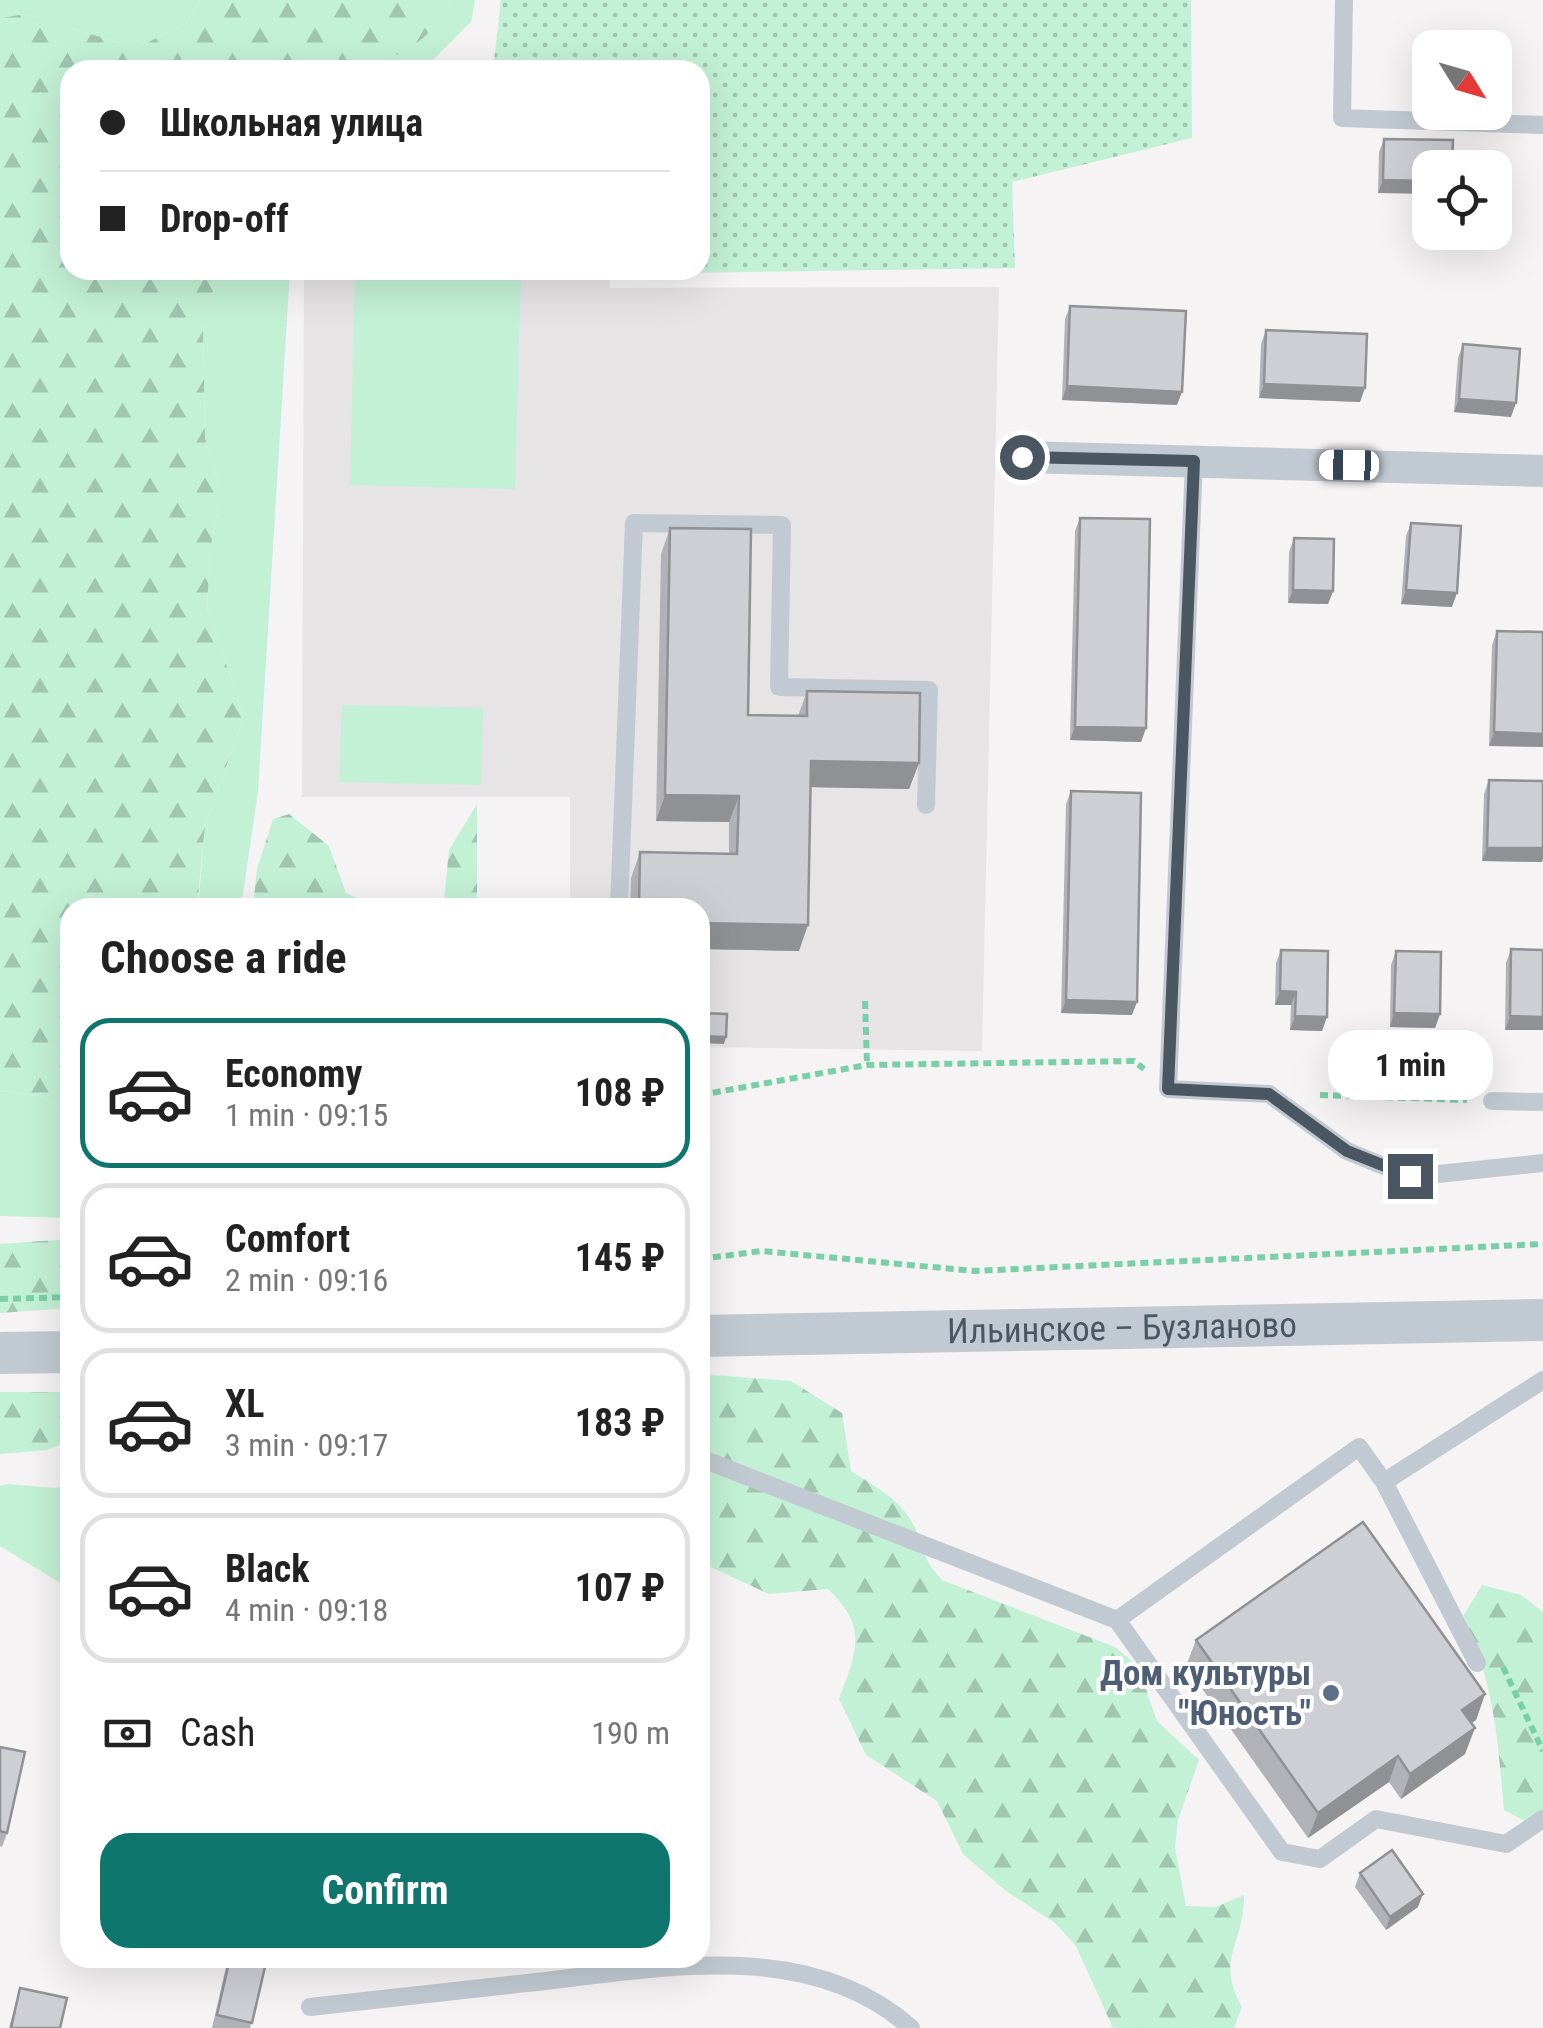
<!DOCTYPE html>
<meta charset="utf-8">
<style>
body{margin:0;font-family:"Roboto Condensed",sans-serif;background:#f2f2f2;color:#222;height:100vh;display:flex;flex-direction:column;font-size:38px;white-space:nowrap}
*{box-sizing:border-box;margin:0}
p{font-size:32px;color:#767676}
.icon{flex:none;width:55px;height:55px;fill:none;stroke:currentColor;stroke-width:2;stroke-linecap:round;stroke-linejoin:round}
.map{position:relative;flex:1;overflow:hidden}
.side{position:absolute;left:60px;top:898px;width:650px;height:1070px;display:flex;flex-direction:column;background:#fff;border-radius:30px;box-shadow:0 10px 40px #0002}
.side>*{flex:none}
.banner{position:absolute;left:60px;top:60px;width:650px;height:220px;border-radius:30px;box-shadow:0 10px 40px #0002;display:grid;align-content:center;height:220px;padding:0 40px;background:#fff}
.needle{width:65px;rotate:127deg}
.tools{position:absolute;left:1412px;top:30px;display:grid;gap:20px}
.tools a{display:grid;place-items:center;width:100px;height:100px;border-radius:20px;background:#fff;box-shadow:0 10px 40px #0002;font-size:50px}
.end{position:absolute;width:45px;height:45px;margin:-22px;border:12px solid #4a5661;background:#fff;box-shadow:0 0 0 5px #fff}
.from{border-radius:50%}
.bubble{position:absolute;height:70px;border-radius:30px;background:#fff;box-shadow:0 10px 40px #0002;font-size:32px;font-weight:700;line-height:70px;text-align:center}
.car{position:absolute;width:30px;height:60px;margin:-30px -15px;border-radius:12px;box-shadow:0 0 8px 2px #0007;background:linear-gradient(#fff 24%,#345 0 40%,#fff 0 76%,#345 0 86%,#fff 0)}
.banner b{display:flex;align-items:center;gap:35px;height:95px;font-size:38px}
.banner b+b{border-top:2px solid #e0e0e0}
.banner i{width:25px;height:25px;background:#222}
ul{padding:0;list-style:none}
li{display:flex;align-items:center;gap:30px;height:150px;margin:0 20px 15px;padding:0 20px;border:5px solid #e0e0e0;border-radius:30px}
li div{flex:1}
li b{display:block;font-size:38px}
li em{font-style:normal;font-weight:700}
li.on{border-color:#0f766e}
li>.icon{width:90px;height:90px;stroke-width:1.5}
h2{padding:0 40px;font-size:45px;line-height:120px}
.pay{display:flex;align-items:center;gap:25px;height:110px;padding:0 40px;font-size:38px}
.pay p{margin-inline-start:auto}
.primary-button{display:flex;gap:20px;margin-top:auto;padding:20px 40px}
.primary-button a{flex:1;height:115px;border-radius:30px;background:#0f766e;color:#fff;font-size:40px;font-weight:700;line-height:115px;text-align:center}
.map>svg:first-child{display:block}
</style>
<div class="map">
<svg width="1543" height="2028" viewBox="0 0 1543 2028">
<defs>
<pattern id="forest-firs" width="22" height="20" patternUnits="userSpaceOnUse" patternTransform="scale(2.5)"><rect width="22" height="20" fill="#c3f1d5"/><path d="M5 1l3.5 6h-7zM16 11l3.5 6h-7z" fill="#a0c6b0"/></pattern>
<pattern id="garden-dots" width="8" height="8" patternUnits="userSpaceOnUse" patternTransform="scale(2.5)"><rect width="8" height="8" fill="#c3f1d5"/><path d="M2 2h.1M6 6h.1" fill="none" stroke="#a0c6b0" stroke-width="1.8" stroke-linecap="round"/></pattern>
</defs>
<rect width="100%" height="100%" fill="#f5f3f3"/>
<path fill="#e6e4e5" d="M304 270H609L610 288 999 287 982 1051 700 1047V908L570 907V797H302Z"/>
<path fill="#c3f1d5" d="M0 0H201L186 24 136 48 26 14 0 18Z
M450 0H475L471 22 423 70H362C398 55 437 39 450 0Z
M221 270H290L258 792 241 907 198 908 205 826 244 716 207 608 210 551 221 492 205 438 203 318Z
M355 270H521L515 489 350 485Z
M342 705 483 708 481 785 339 782Z
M0 1091 38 1095 70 1115V1218L0 1216Z
M7 1484 55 1488 70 1484V1589L0 1546V1486Z"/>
<path fill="url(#forest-firs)" d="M201 0H450C437 39 398 56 362 70H70V270H221L203 319 205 438 221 492 210 551 207 608 244 716 205 826 197 907 70 908V1115L38 1095 0 1091V18L26 14 136 48 186 24Z
M477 804V907H420L444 901 449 850Z
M289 814 329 846 346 893 376 907H253L257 869 273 819Z
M70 1239V1308L0 1313V1244Z
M700 1374 791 1381 842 1413 851 1471C874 1486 899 1498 913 1524 927 1550 918 1553 942 1580L1115 1647 1138 1666 1157 1721 1199 1760 1178 1820 1175 1848 1186 1906 1216 1907 1244 1895C1244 1945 1215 1959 1242 2007L1234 2028H1113L1076 1946 1055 1923 1006 1891 963 1854 937 1801 866 1755 839 1699C857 1651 868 1627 828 1589L769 1594 700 1562Z
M0 1392H70V1441L47 1450 0 1454Z
M1482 1585 1521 1595 1543 1612V1826L1538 1828 1504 1810C1498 1743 1494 1677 1462 1618Z"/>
<path fill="url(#garden-dots)" d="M501 0H1191L1192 138 1012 182 1015 268 621 274V270H700V70H493Z"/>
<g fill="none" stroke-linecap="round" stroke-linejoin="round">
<path stroke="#7ad0a6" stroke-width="6" stroke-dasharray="8 5" stroke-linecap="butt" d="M865 1001 867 1065
M700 1095 867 1065 1134 1061 1144 1069
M1320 1095 1467 1100
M700 1259 762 1251 974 1271 1543 1244
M0 1299 70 1297
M1503 1667 1543 1751"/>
<path stroke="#c1cad2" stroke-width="18" d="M1344 0 1342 118 1543 125
M1194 461 1168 1089 1269 1094 1347 1151 1410 1177 1543 1163
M619 908 634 523 782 525 779 687 929 690 926 805
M1492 1101 1543 1102
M700 1458 1117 1620 1359 1447 1384 1482 1543 1380
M1384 1482 1477 1663
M1117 1620 1282 1852 1320 1859 1376 1819 1506 1844 1543 1819
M310 2007C385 1999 461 1990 537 1982 659 1968 810 1937 911 2028"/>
<path stroke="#c1cad2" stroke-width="32" d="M1023 457 1543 471"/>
<g stroke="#c1cad2" stroke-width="42">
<path id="s1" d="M700 1336 1543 1320"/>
<path d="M0 1353 70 1352"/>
</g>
</g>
<path fill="#b0b2b7" d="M1384 139 1453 140 1378 193 1379 152Z
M1070 306 1177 405 1062 400 1065 319Z
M1266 330 1360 402 1259 398 1261 344Z
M1463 344 1511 417 1454 412 1458 358Z
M1080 518 1146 728 1141 742 1070 740 1075 531Z
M1411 523 1452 607 1401 604 1406 536Z
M670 528 748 715 798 716 807 691 919 763 909 789 811 787 799 951 700 949V908H630L631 878 640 852 729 854V822L656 821 661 554Z
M1294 538 1333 591 1328 604 1288 603 1289 552Z
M1497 631 1543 632 1489 746 1492 645Z
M1489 780 1543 781 1542 862 1482 861 1484 794Z
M1071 791 1132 1015 1061 1013 1066 804Z
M1511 949 1543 950 1505 1030 1506 963Z
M1281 950 1322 1031 1290 1030 1291 1005H1275L1276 963Z
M1396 951 1440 1014 1435 1028 1390 1027 1391 965Z
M1196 1640 1485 1694 1476 1720 1471 1723 1465 1754 1401 1799 1389 1782 1308 1838 1186 1666Z
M0 1747 7 1833 2 1847 0 1846Z
M1360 1873 1418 1907 1386 1930 1355 1887Z
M228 1958H267L250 2028H212Z
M20 1988 60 2028H9Z"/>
<path fill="#909195" d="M1383 180 1430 181V194L1378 193Z
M1264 384 1365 388 1360 402 1259 398Z
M1067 386 1182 392 1177 405 1062 400Z
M1459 399 1516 403 1511 417 1454 412Z
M1293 590 1333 591 1328 604 1288 603Z
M1406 590 1457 593 1452 607 1401 604Z
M1075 727 1146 728 1141 742 1070 740Z
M1494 732 1543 734V747L1489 746Z
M811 761 919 763 909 789 802 787Z
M665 795 739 796 729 822 656 821Z
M1487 848H1543V859L1542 862 1482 861Z
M700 923 808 925 799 951 700 949Z
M1280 991 1296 992 1291 1005H1275Z
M1066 1000 1137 1002 1132 1015 1061 1013Z
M1394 1013 1440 1014 1435 1028 1390 1027Z
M1295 1016 1327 1017 1322 1031 1290 1030Z
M1510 1016 1543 1017V1030H1505Z
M700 1036 726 1037 724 1044 700 1043Z
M1485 1694 1476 1720 1453 1736 1462 1710Z
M1475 1728 1465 1754 1401 1799 1410 1774Z
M1398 1756 1389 1782 1308 1838 1318 1813Z
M1423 1894 1418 1907 1386 1930 1390 1917Z"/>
<path fill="#cdcfd5" stroke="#909195" stroke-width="2.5" d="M1384 139 1453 140 1452 168H1430V181L1383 180Z
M1070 306 1186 311 1182 392 1067 386Z
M1266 330 1367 334 1365 388 1264 384Z
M1463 344 1520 349 1516 403 1459 399Z
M1080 518 1150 519 1146 728 1075 727Z
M1411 523 1461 526 1457 593 1406 590Z
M670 528 751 529 748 715 807 716V691L920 693 919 763 811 761 808 925 700 923V908H639L640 852 737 854 739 796 665 795Z
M1294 538 1334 539 1333 591 1293 590Z
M1497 631 1543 632V734L1494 732Z
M1489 780 1543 781V848H1487Z
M1071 791 1141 793 1137 1002 1066 1000Z
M1511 949 1543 950V1017L1510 1016Z
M1281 950 1328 951 1327 1017 1295 1016 1296 992 1280 991Z
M1396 951 1441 952 1440 1014 1394 1013Z
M700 1013 727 1014 726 1037 700 1036Z
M1363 1522 1485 1694 1462 1710 1475 1728 1410 1774 1398 1756 1318 1813 1196 1640Z
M0 1747 25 1752 7 1833 0 1831Z
M1392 1850 1423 1894 1390 1917 1360 1873Z
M230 1958H267L252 2023 217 2015Z
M20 1988 67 1998 60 2028H11Z"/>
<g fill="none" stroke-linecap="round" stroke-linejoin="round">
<path stroke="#4a5661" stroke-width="12" d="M1022 457 1194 461 1168 1089 1269 1094 1347 1151 1410 1176"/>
</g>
<circle fill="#5c6f8a" stroke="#fff" stroke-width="4" cx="1331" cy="1693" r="10"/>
<g text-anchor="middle" stroke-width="8" stroke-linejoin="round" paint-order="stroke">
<g font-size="35" fill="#4a5661" stroke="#fff">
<text dy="12" stroke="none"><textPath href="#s1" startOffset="422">Ильинское – Бузланово</textPath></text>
</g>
<g font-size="35" font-weight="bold" fill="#4e5e75" stroke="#fff" text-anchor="end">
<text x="1311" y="1685">Дом культуры<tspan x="1311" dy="40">"Юность"</tspan></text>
</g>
</g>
</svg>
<div class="tools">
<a><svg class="needle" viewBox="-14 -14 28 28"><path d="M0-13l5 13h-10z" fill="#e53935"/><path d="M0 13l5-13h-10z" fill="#767676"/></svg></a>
<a><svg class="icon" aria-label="locate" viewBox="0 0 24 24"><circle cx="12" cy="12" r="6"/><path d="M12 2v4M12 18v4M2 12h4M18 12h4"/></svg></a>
</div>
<i class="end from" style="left:1022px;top:457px"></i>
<i class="end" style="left:1410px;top:1176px"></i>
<div class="bubble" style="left:1328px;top:1030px;width:165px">1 min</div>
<i class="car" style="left:1349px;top:465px;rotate:271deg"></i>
<div class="banner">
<b><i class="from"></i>Школьная улица</b>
<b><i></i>Drop-off</b>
</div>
<section class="side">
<h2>Choose a ride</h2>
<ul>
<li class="on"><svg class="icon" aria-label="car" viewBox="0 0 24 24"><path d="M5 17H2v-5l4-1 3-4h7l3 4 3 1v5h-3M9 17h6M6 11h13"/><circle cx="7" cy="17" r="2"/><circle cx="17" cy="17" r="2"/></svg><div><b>Economy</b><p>1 min · 09:15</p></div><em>108 ₽</em></li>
<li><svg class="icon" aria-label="car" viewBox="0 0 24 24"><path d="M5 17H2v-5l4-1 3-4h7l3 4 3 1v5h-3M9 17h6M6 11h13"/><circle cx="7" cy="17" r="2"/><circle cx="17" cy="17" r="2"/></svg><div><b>Comfort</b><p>2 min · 09:16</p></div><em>145 ₽</em></li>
<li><svg class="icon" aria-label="car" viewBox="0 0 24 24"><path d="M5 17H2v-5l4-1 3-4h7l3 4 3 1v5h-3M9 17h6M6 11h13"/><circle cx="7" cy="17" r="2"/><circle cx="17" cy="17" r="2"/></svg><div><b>XL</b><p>3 min · 09:17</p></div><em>183 ₽</em></li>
<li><svg class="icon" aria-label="car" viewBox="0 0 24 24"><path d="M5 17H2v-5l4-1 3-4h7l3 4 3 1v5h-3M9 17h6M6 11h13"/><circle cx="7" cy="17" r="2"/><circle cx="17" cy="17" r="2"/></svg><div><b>Black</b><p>4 min · 09:18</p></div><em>107 ₽</em></li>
</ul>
<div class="pay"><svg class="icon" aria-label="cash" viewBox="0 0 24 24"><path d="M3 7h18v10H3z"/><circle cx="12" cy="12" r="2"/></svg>Cash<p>190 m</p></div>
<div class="primary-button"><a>Confirm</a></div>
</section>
</div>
